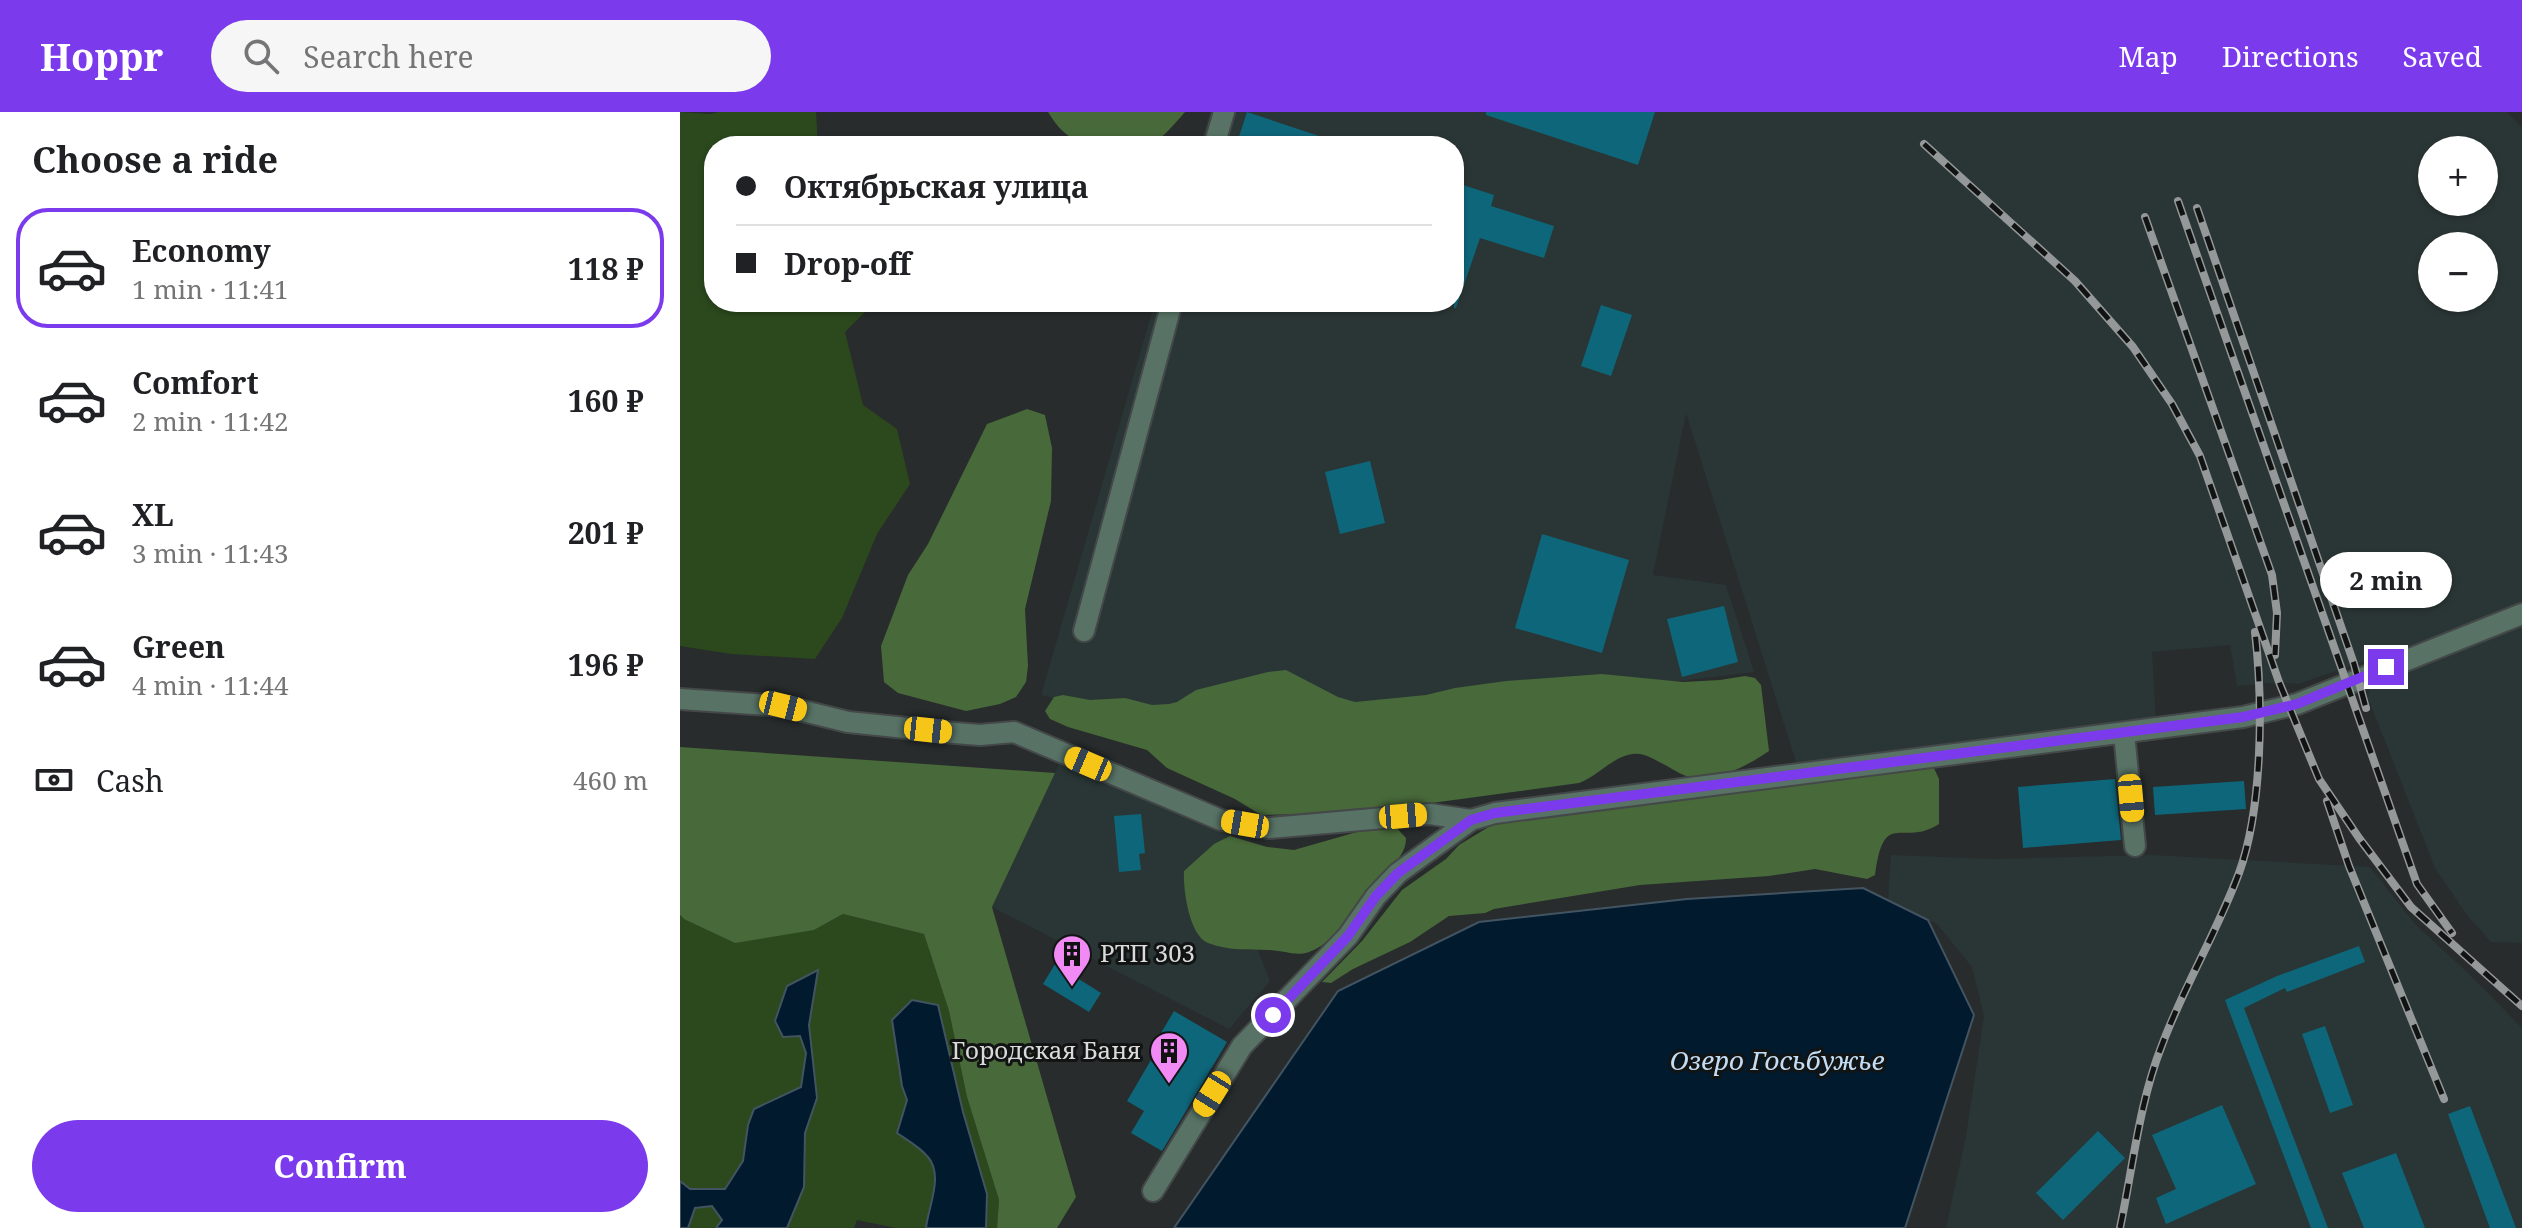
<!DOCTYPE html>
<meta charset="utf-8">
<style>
body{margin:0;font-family:"Noto Serif",serif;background:#f6f6f6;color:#202124;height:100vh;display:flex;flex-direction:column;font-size:30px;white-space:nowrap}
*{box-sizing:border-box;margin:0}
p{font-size:26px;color:#757577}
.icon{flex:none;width:44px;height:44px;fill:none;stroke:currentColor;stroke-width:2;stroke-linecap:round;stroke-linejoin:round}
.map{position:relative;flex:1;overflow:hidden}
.drawer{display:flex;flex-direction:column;background:#fff;width:680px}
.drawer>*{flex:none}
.top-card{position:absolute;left:24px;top:24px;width:760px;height:176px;border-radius:32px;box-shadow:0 2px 6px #0004;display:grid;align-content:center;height:176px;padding:0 32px;background:#fff}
.buttons{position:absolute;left:1738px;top:24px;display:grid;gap:16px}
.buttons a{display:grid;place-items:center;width:80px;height:80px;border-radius:50%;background:#fff;box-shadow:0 2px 6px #0004;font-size:40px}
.end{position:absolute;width:36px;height:36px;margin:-18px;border:10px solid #7c3aed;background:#fff;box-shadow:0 0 0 4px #fff}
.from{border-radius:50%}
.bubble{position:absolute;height:56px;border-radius:28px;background:#fff;box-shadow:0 2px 6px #0004;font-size:26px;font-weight:700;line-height:56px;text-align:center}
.car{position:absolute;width:24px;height:48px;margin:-24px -12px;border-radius:10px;box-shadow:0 0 6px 2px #0007;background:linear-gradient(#f5c518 24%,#345 0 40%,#f5c518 0 76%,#345 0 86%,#f5c518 0)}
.top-card b{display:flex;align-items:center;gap:28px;height:76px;font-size:30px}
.top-card b+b{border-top:2px solid #e0e0e0}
.top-card i{width:20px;height:20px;background:#202124}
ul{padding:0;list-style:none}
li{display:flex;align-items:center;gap:24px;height:120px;margin:0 16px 12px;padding:0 16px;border:4px solid transparent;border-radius:32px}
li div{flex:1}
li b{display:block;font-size:30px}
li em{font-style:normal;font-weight:700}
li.current{border-color:#7c3aed}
li>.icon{width:72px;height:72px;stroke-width:1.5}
h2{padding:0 32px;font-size:36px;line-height:96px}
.pay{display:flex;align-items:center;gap:20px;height:88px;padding:0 32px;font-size:30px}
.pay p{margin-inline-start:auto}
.action{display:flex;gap:16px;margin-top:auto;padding:16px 32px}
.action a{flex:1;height:92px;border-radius:48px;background:#7c3aed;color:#fff;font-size:32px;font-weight:700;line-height:92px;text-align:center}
header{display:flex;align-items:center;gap:48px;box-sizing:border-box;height:112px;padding:0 40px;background:#7c3aed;color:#fff}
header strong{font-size:38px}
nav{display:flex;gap:44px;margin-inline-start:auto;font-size:28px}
.search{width:560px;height:72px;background:#f6f6f6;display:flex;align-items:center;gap:20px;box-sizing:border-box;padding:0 28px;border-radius:44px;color:#757577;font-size:30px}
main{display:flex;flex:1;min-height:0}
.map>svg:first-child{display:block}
</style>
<header>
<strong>Hoppr</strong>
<div class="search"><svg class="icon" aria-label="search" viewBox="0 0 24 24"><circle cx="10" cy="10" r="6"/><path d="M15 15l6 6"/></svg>Search here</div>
<nav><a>Map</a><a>Directions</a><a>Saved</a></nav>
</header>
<main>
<section class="drawer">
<h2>Choose a ride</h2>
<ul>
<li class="current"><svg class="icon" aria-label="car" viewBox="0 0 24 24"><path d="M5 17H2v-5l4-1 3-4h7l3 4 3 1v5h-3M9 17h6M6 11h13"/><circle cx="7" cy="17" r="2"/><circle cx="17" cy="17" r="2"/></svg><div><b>Economy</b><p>1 min · 11:41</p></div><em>118 ₽</em></li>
<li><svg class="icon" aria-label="car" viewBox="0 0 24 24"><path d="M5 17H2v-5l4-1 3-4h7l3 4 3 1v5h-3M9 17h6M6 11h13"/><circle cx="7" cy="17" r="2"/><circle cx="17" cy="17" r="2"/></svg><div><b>Comfort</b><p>2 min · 11:42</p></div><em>160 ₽</em></li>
<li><svg class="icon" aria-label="car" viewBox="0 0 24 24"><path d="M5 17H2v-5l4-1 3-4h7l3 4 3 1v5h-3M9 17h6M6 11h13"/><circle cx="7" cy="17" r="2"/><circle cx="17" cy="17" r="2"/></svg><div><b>XL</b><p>3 min · 11:43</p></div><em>201 ₽</em></li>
<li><svg class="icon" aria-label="car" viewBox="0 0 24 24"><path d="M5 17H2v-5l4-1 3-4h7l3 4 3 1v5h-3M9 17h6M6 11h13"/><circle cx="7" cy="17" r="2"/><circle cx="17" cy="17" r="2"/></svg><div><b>Green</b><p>4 min · 11:44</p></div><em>196 ₽</em></li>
</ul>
<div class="pay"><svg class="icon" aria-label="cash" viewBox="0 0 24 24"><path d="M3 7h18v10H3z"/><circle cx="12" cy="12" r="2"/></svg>Cash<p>460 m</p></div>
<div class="action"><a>Confirm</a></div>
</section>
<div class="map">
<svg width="1842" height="1116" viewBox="0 0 1842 1116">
<rect width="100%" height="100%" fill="#282c2c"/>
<path fill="#2a3635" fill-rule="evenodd" d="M530 0H1827L1842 16V493L1832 499 1618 572 1599 570 1557 574 1550 533 1472 540 1476 610 1117 653 1006 301 973 463 1046 473 1074 560 467 634 394 592 361 583 475 190H774V34H520ZM1752 38H1804V90H1752ZM1752 134H1804V186H1752Z
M1842 509V831L1811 830 1787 803 1755 756 1688 586 1692 565Z
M379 652 561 728 570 818 590 869 549 917 312 795Z
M1211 743 1314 747 1472 743 1690 755 1735 812 1789 862 1842 916V1116H1266L1286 1024 1304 904 1292 855 1257 812 1208 788Z"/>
<path fill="#2b491d" d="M0 0 30 2 39 0H136L138 34H34V190H195L165 220 183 293 217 317 230 372 197 422 162 506 135 547 51 542 0 534Z
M163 802 244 822 269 899 287 985 319 1088 317 1116H306L307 1082 283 1000 222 974 227 988 217 1021C227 1028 241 1036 248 1045 264 1064 248 1095 246 1116H216L177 1108 174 1116H107L124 1075 125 1021 137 986 129 913 137 859 103 925 120 924 126 941 121 975 74 997 68 1013 63 1049 45 1078 10 1077 0 1069V803L4 807 134 818Z
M32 1094 42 1108 36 1116H8L15 1096Z"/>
<path fill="#48693a" d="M368 0H505C497 9 480 30 468 34 461 36 450 34 443 34 406 34 388 33 368 0Z
M347 297 365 303 372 336 371 389 345 497 348 554 346 570 336 585 320 592 286 599 218 581 204 570 201 534 228 463 248 432 307 312Z
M606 558 658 585 675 590 746 583 775 576 826 569 922 562 1003 570 1040 568 1065 564 1075 566 1081 573 1089 639C1071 652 1033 672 1009 665 1002 663 994 658 987 654 976 649 965 640 953 642 933 644 917 665 899 671L685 700 581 703 555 687 487 656 467 638 388 615 370 607 365 599 374 585 383 583 410 588 445 586 472 593 489 592 497 590 516 578 588 560Z
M0 635 375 661 312 795 396 1085 377 1116H317L319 1088 287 985 269 899 244 822 163 802 134 818 55 831 4 807 0 803Z
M1252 652 1259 667V712C1222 736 1204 695 1195 763L1187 767 1135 757 1089 764 960 773 814 797 805 801 769 804 730 830 673 857 651 871 642 870 682 829 722 778 766 747 779 733 820 708Z
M705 712 714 713 726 726C726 744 712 752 701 765 679 790 669 815 641 834 619 848 611 839 588 838 568 837 548 839 528 831 509 823 503 777 504 759L534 732 550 724 587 735 614 738Z"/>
<path fill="#021a2d" stroke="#425461" stroke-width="2" d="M1183 776 1248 808 1294 903 1225 1116H494L658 879 799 810 1007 787Z
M138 858 129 913 137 986 125 1021 124 1075 107 1116H36L42 1108 32 1094 15 1096 8 1116H0V1069L10 1077H45L63 1049 68 1013 74 997 121 975 126 941 120 924 103 925 95 909 107 874Z
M232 888 258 893 283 1000 307 1082 306 1116H246C248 1095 264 1064 248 1045 241 1036 227 1028 217 1021L227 988 222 974 212 908Z"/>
<path fill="#0e667a" d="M567 0 660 31V34H556Z
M806 0H975L958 53 806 3Z
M774 70 814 83 811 94 874 114 864 146 800 126 776 196H774Z
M921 193 952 203 931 264 901 254Z
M690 349 705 411 660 422 645 360Z
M862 422 949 448 922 541 835 516Z
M1044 494 1058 550 1002 565 987 507Z
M1435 667 1441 728 1343 736 1338 675Z
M1564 669 1566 697 1475 703 1473 675Z
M461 702 465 741 459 742 461 758 439 760 434 704Z
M1679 834 1685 850 1607 880 1605 876 1564 896 1648 1116H1631L1545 888 1597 864Z
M375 852 421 881 409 900 363 872Z
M494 899 547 930 482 1039 451 1021 464 999 447 989 485 924 481 921Z
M1645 914 1673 993 1650 1001 1622 922Z
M1542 993 1576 1072 1486 1112 1476 1086 1496 1077 1472 1023Z
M1790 994 1836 1116H1810L1768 1002Z
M1418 1019 1445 1046 1383 1108 1356 1081Z
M1716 1041 1745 1116H1684L1662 1061Z"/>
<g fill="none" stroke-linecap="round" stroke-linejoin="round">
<defs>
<path id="minor" d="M534 34 544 0
M404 519 492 190
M0 587 103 594 168 610 275 621 300 623 334 620 541 708 589 716 750 702 791 708
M1444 621 1455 734
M473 1079 562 934 668 824 696 784 718 761 791 708 815 701 1563 605 1617 592 1842 502"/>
</defs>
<use href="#minor" stroke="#444848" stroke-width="24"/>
<use href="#minor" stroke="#587366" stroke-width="20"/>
<defs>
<path id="rail" d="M1244 32 1395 169 1453 235 1492 292 1520 344 1599 570 1639 667 1679 726 1731 795 1842 894
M1498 89 1737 772 1772 821
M1517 96 1674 552 1686 596
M1465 105 1592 463 1597 501 1595 543
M1647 689 1669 754 1764 987
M1440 1116C1453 1055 1459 991 1482 933 1504 874 1537 820 1559 761 1583 695 1583 589 1575 520"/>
</defs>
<use href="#rail" stroke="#959898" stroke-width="8"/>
<use href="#rail" stroke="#121414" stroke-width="5" stroke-dasharray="15" stroke-linecap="butt"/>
</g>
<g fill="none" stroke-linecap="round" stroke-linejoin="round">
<path stroke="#7c3aed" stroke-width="10" d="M593 903 668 824 696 784 718 761 791 708 815 701 1563 605 1617 592 1706 555"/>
</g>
<defs>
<symbol id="building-pin" viewBox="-11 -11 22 30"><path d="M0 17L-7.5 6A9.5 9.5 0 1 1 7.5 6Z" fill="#f18af4" stroke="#121414"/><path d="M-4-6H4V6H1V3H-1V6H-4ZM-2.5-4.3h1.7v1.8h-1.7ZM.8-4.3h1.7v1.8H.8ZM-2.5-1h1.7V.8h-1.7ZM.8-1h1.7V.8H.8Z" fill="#111"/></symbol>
</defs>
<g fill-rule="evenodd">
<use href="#building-pin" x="370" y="820" width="44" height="60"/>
<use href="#building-pin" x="467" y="917" width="44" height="60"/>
</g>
<g text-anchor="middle" stroke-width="6" stroke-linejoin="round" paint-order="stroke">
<g font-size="24" fill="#d8dbda" stroke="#121414" text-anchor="start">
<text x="420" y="850">РТП 303</text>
<text x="461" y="947" text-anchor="end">Городская Баня</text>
</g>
<g font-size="26" font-style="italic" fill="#c2ddf5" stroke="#121414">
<text x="1097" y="958">Озеро Госьбужье</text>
</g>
</g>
</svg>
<div class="buttons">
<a>+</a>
<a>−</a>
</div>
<i class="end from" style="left:593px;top:903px"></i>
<i class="end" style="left:1706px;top:555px"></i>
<div class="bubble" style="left:1640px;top:440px;width:132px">2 min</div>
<i class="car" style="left:103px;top:594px;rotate:104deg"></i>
<i class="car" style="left:248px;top:618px;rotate:96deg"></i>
<i class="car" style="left:408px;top:652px;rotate:293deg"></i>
<i class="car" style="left:1451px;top:686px;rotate:175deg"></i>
<i class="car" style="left:723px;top:704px;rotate:85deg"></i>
<i class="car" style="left:565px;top:712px;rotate:280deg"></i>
<i class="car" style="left:532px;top:982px;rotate:212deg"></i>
<div class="top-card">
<b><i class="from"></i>Октябрьская улица</b>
<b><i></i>Drop-off</b>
</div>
</div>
</main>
